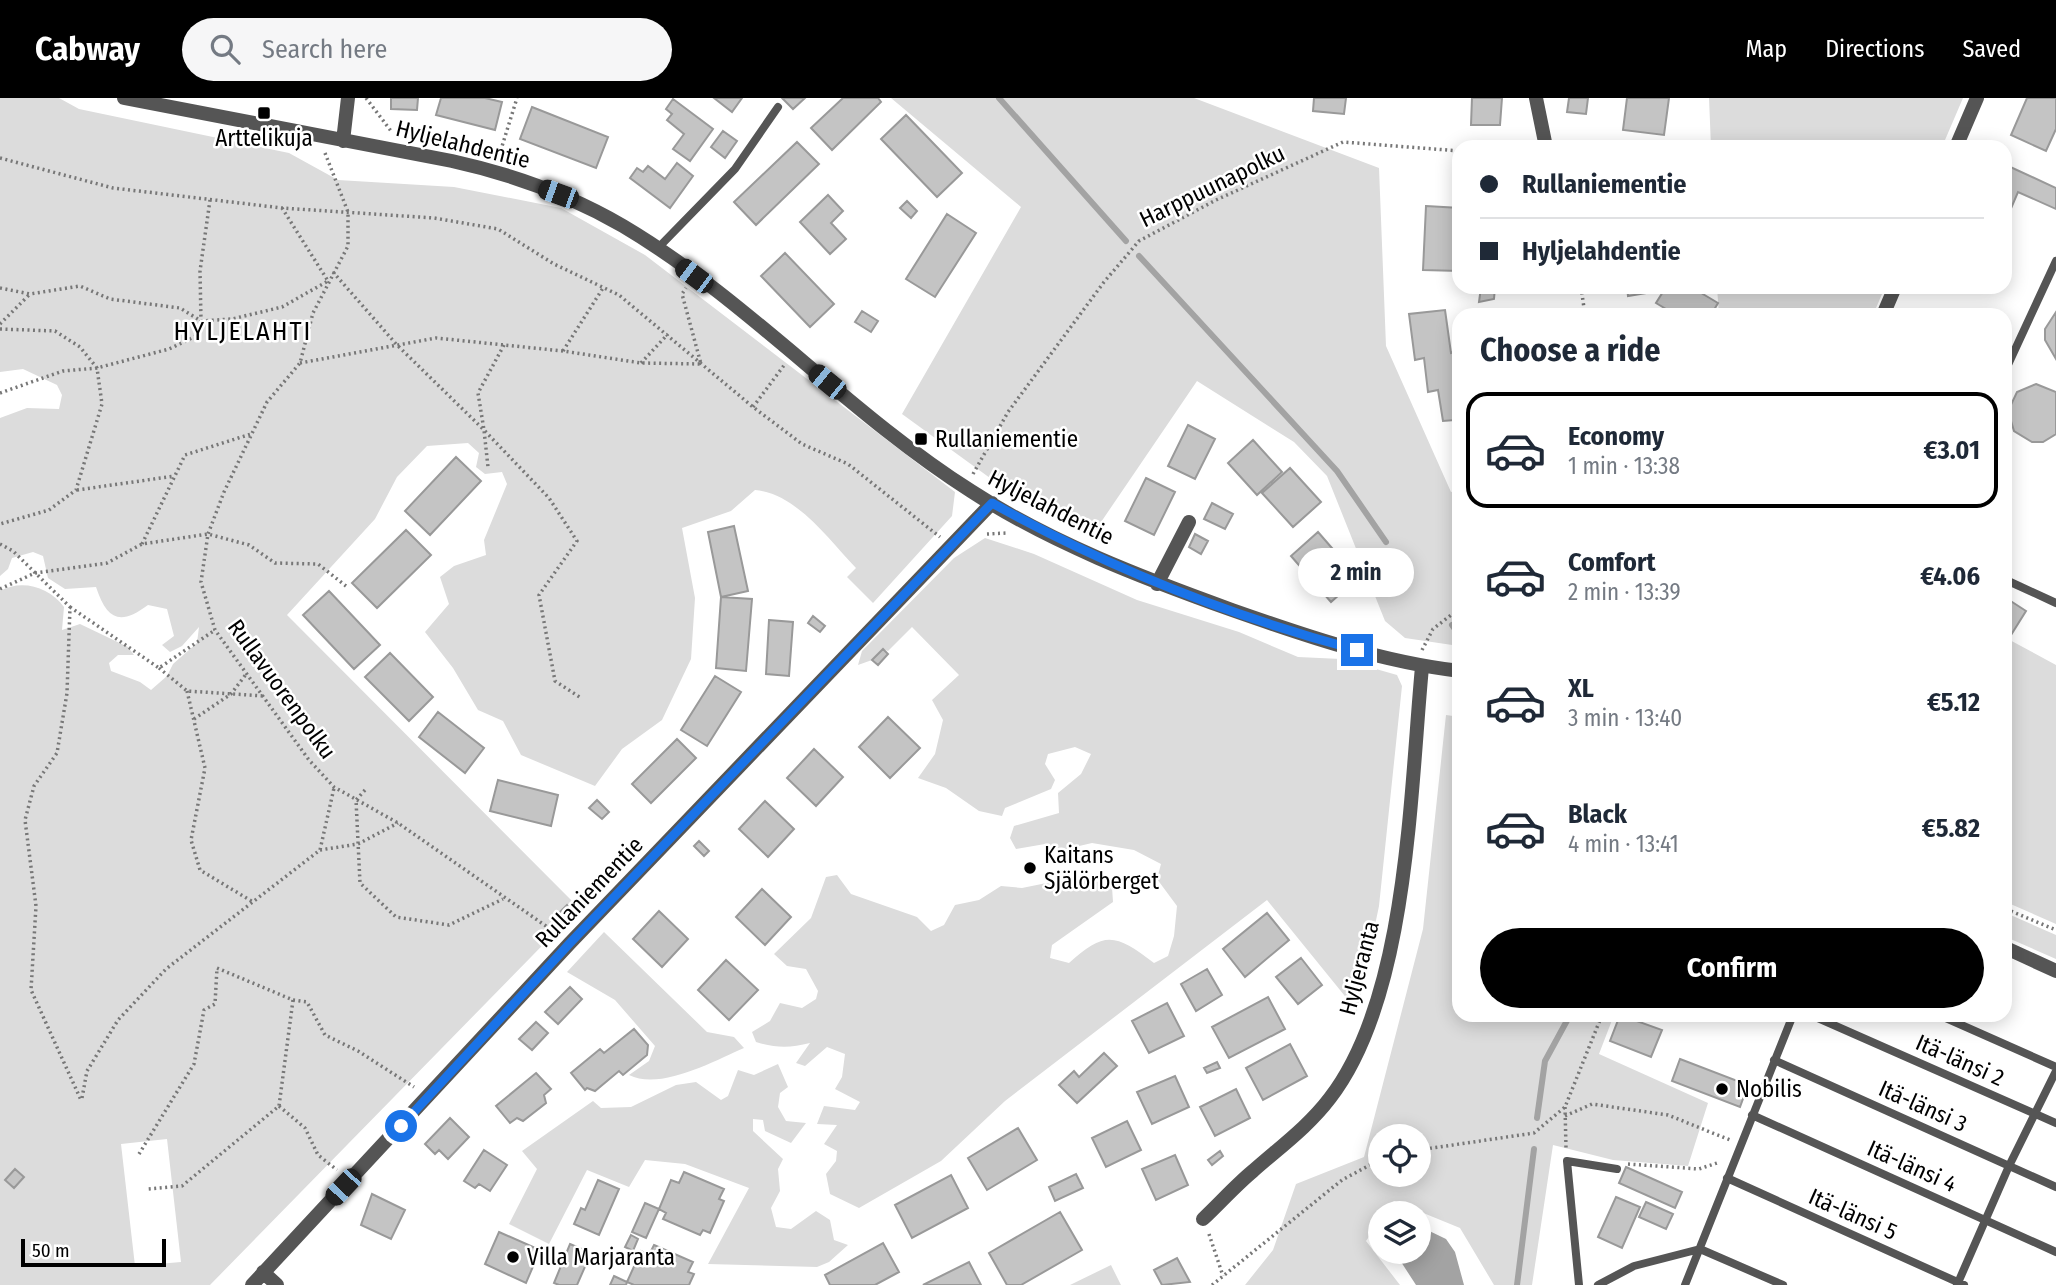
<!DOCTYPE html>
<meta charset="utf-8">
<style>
body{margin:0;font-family:"Fira Sans Condensed",sans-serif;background:#f6f6f7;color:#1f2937;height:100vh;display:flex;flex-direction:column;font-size:26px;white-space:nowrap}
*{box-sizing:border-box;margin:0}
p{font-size:23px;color:#747a83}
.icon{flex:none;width:38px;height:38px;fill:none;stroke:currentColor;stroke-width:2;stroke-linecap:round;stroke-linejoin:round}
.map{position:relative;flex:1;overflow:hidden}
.details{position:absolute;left:1452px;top:210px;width:560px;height:714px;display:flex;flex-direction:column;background:#fff;border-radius:21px;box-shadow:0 4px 18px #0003}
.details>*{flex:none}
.top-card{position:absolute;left:1452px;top:42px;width:560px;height:154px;border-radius:21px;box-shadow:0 4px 18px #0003;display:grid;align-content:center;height:154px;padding:0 28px;background:#fff}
.tools{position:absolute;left:1368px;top:1026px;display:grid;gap:14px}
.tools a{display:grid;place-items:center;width:63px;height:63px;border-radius:50%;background:#fff;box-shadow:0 4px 18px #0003;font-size:35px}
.scale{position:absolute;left:21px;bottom:18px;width:145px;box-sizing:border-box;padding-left:7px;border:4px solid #000;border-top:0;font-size:19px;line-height:24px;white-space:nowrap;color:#000;-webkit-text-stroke:5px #fff;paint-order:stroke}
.end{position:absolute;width:32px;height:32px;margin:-16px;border:9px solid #1a73e8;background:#fff;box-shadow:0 0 0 4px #fff}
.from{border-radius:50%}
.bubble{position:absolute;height:49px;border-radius:24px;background:#fff;box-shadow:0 4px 18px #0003;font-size:23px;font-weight:700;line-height:49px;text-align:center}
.car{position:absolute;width:21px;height:42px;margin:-21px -10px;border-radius:9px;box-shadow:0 0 5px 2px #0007;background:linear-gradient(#222 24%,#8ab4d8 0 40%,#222 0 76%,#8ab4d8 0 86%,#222 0)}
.top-card b{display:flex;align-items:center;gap:24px;height:66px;font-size:26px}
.top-card b+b{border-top:2px solid #e0e1e3}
.top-card i{width:18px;height:18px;background:#1f2937}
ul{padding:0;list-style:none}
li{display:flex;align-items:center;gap:21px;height:116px;margin:0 14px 10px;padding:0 14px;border:4px solid transparent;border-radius:21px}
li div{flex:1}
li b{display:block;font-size:26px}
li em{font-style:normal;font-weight:700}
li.on{border-color:#000}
li>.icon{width:63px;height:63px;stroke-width:1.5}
h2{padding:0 28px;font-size:32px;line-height:84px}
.button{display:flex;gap:14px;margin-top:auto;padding:14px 28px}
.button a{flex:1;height:80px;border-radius:42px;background:#000;color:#fff;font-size:28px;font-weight:700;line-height:80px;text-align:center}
header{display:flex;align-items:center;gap:42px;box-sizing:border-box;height:98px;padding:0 35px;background:#000;color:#fff}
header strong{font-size:33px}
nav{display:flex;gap:38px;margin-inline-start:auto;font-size:24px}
.search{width:490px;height:63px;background:#f6f6f7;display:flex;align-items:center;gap:18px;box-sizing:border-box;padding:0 24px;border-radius:38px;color:#747a83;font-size:26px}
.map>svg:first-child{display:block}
</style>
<header>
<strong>Cabway</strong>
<div class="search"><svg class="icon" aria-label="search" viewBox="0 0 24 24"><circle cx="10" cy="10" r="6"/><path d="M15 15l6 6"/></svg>Search here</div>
<nav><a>Map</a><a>Directions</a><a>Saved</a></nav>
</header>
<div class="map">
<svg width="2056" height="1187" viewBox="0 0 2056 1187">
<rect width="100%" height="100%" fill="#fff"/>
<path fill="#dcdcdc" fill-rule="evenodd" d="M0 0H59L79 11 289 55 338 82 454 89 561 110 645 157 955 394 952 418 873 505 847 479 856 470C828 441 797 396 755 392L731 413 682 430 695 500 691 561 662 622 622 651 595 688 521 657 503 623 478 612 453 570 425 534 449 506 440 479 454 468 486 457 484 442 507 386 502 374 485 376 476 369 479 355 468 345 427 348 397 379 375 421 287 517 579 810 210 1187H0V493C22 481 49 489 64 509L62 532 80 526 128 549 134 557H118L109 565 111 573 140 584 151 592 167 578 173 566 197 545 199 529 182 548 170 554 162 547 174 538 167 511 148 507C120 528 107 522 96 489L65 491 48 480 43 458 33 454 12 460 8 471 0 478V320L27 310 59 311 62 297 57 287 23 271 0 274ZM167 1041 181 1164 135 1168 121 1046Z
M891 0H1194L1379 70 1386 248 1451 394 1459 392V548L1405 540 1385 523 1327 378 1294 344 1197 283 1097 430 1001 388 902 316 1021 109Z
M1709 0H1963L1942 49H1711Z
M1717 189H1885L1873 217H1719Z
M985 440 1034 456 1137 502 1239 534 1298 559 1341 561 1397 577 1402 588 1379 808 1357 913 1267 802 1005 1003 941 1063 859 1110 830 1096 826 1076 836 1063 837 1053 824 1046 837 1027 817 1026 824 1008 855 1012 860 1004 835 991 842 979 845 956 827 949 805 968 796 965 810 945C790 950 776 950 756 944L752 934 770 923 780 905 802 910 816 901 818 893 806 871 787 868 774 856 811 820 826 779 837 777 851 796 917 819 931 833 944 827 955 807 979 802 1001 788 1022 790 1081 778 1112 789 1113 804 1052 847 1050 860 1069 865C1105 832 1116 836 1154 865L1168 858 1174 838 1177 808 1157 781 1161 766 1134 752 1092 745 1062 752 1045 746 1016 751 1010 740 1014 728 1059 715 1058 695 1081 676 1091 656 1075 649 1048 656 1045 666 1055 682 1051 691 1005 710 1002 718 979 713 946 690 918 680 935 656 943 622 932 602 959 577 912 529 888 553 883 551 872 562 858 567 862 553 954 460Z
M2006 540 2056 567V826L2006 804Z
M1446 617 1460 619V917H1614L1599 956 1708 1005 1688 1068 1613 1062 1553 1047 1532 1187H1494L1460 1130 1394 1103 1385 1115H1381V1121L1366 1143 1400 1187H1245L1273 1152 1296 1086 1364 1059 1423 831ZM1381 1038H1419V1076H1381Z
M2006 815 2056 837V861L2006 839Z
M604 834 707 934 734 939 744 950C714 963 660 993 629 977L649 963 655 948 615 902 567 874Z
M778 966 788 989 780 995 778 1009 786 1023 806 1025 791 1045 765 1033 763 1022 753 1021V1033L783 1061 778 1071 780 1093 771 1110 776 1129 791 1131 816 1113 830 1122 834 1142 848 1147 829 1164 817 1169 708 1166 749 1090 685 1066 645 1062 629 1089 587 1072 549 1146 509 1126 537 1071 522 1053 593 1003 601 1010 631 1009 676 987 696 984 721 1002 728 998 738 972 754 977Z
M1111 1167 1121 1187H1070Z"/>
<path fill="#a3a3a3" d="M1419 1128 1446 1141 1455 1154 1464 1187H1416L1394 1153H1419Z"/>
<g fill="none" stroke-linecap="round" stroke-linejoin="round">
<path stroke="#a3a3a3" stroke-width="6" d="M999 0 1126 143
M1139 158 1337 373 1386 444
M1452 527 1460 538
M1537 1020 1545 963 1570 917
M1517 1187 1534 1051"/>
</g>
<path fill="#c4c4c4" stroke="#999" stroke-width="2" d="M391 0H418L417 12 391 11Z
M441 0H485L502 4 495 32 436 17Z
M714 0H742L732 14Z
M782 0H805L793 11Z
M843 0H878L881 4 832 52 811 30Z
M1314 0H1346L1344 16 1313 13Z
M1472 0H1502L1500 27H1471Z
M1569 0H1588L1586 16 1567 14Z
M1627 0H1669L1664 37 1623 32Z
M2027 0H2056V31L2046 53 2011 37Z
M673 1 713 31 690 63 673 51 684 36 667 22 672 16 666 11Z
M532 9 608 39 596 70 520 41Z
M906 17 962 75 937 99 881 41Z
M723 33 737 43 725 60 711 49Z
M797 44 819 66 756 127 734 104Z
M677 65 693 78 670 110 630 80 637 70 643 74 648 68 665 81Z
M2006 67 2056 90V111L2018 94 2006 122Z
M828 97 843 113 831 125 846 141 830 156 800 124Z
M907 103 917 113 911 120 900 110Z
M1426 108 1460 110V173L1423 172Z
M947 116 976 135 935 199 906 181Z
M785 155 834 206 810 229 761 178Z
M1481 189H1495L1494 201 1479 204Z
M1627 189H1653V194L1628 198Z
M1666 189H1691L1718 205 1711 217H1676L1656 205Z
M1445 212 1451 255 1456 254 1460 277 1458 342 1455 322 1443 323 1438 292 1428 294 1424 260 1415 262 1409 216Z
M862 213 878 223 871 234 855 224Z
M2056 214V261L2045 242V231Z
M2036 286 2056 294V336L2043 344H2032L2014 333 2008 313 2017 294Z
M1188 327 1215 341 1195 381 1168 368Z
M1253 342 1282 374 1257 397 1228 365Z
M456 359 481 383 430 437 405 413Z
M1290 370 1321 404 1293 429 1262 395Z
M1146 380 1175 394 1154 437 1125 423Z
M1212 405 1233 416 1225 431 1204 421Z
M734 428 748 493 721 499 708 434Z
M406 432 431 457 377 510 352 485Z
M1318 434 1358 480 1331 504 1291 458Z
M1195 436 1208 443 1201 456 1189 449Z
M329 493 380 547 354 571 303 517Z
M721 499 752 501 746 573 716 570Z
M2006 500 2026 513 2011 537 2006 533Z
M813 518 825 528 820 534 808 525Z
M769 522 793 524 789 578 766 576Z
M883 551 888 556 878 567 872 562Z
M390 555 433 599 409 623 365 579Z
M715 578 741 594 707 648 681 632Z
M438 614 484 650 465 675 419 639Z
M888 619 920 650 890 680 859 649Z
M677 641 696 660 651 705 632 686Z
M814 651 843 679 816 708 787 680Z
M498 682 558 697 551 728 490 713Z
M597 702 609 714 602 721 589 710Z
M765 703 794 731 768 759 739 731Z
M699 743 709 753 704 758 694 748Z
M762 791 791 819 765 847 736 819Z
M567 807 571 812 565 818 560 814Z
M659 813 688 841 662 869 633 841Z
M1267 815 1289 842 1245 879 1223 851Z
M1301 860 1322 887 1298 906 1276 879Z
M726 862 758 892 729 922 698 892Z
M1207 871 1222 897 1196 913 1181 886Z
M570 889 582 901 558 926 545 914Z
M1268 899 1285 931 1229 960 1212 929Z
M1167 905 1184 938 1149 955 1132 923Z
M1620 917 1662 932 1651 959 1610 943Z
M536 924 548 935 532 952 519 941Z
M634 931 648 947 647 957 623 977 619 973 595 993 587 990 585 992 571 975 600 951 604 955Z
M1290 946 1307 978 1263 1002 1246 970Z
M1104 955 1117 968 1077 1005 1059 987 1074 973 1079 979Z
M1680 961 1748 987 1740 1009 1672 983Z
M1217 964 1220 970 1207 975 1204 970Z
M536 975 551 991 544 997 546 1005 523 1023 517 1020 510 1025 496 1008Z
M1175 978 1189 1009 1152 1026 1137 994Z
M1236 991 1250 1020 1215 1038 1200 1009Z
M450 1020 469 1039 448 1061 439 1052 435 1056 425 1046Z
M1127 1023 1141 1052 1106 1069 1092 1040Z
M1018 1030 1037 1062 987 1092 968 1060Z
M484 1052 507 1067 490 1093 479 1086 475 1090 464 1083Z
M1220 1053 1223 1058 1212 1067 1208 1062Z
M1175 1057 1188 1087 1156 1102 1142 1071Z
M1626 1069 1682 1094 1675 1110 1619 1085Z
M15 1071 24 1079 14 1090 5 1082Z
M684 1074 724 1091 719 1101 724 1103 710 1135 703 1132 700 1137 663 1121 666 1115 659 1111 671 1082 679 1085Z
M1076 1076 1083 1090 1055 1103 1049 1089Z
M951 1077 968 1110 912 1140 895 1107Z
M598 1082 619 1091 599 1137 574 1126 581 1110 585 1112Z
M372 1096 405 1112 391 1141 361 1127Z
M1616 1099 1640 1109 1622 1150 1598 1139Z
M1646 1104 1673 1116 1666 1131 1639 1119Z
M645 1105 659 1111 646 1140 632 1134Z
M1060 1114 1082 1152 1021 1187H1007L989 1155Z
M499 1134 540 1152 526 1185 485 1166Z
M631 1137 638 1141 633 1153 625 1149Z
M883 1145 899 1174 875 1187H830L825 1177Z
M570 1146 591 1155 577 1187H559L554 1185Z
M654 1147 693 1164 688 1174 694 1176 689 1187H634L627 1184 641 1153 649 1157Z
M1177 1160 1190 1184 1162 1187 1154 1172Z
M969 1164 981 1187H923Z
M614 1178 627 1184 626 1187H610Z"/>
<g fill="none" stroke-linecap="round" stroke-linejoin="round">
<path stroke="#777" stroke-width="3.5" stroke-dasharray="2 3.5" stroke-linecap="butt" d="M366 0 391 33
M325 55 348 114V148L313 215 300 265 267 304 224 394 208 436 201 484 215 532 309 662 334 689 398 725 556 835
M499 58 517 0
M0 60 113 90 282 110 434 120 498 131 554 166 619 197 753 309 802 346 848 366 940 439
M333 174 397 247 484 332 488 369
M1581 189 1585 217
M0 190 30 196 80 188 110 201 180 210 201 223 232 221 282 209 328 183 282 110
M0 226 30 196
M0 231 55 233 80 249 97 270 102 306 76 392 49 412 0 426
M504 247 478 295 484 332 549 400 577 443 539 497 555 583 581 600
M563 253 603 190
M300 265 436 240 563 253 641 265 701 266 682 196 686 190
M641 265 668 236
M0 295 63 273 97 270 169 251 196 238 201 223 200 173 210 102
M753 309 785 266
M973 376 1008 314 1104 184 1139 143 1216 102 1343 44 1460 53
M77 392 175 378
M987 436 1007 435
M0 446 13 453 70 509 67 595 57 655 34 688 25 722 36 808 31 892 81 1002
M142 446 185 357 251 336
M0 491 35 475 107 465 142 446 208 436 249 447 275 465 318 466 346 488
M70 509 159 570 215 532
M1422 552 1433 531 1460 510
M159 570 187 593 264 598
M187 593 205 670 191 742 200 772 253 804
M194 621 231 596 247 575
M365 692 356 702 360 785 396 819 449 827 503 801
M320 752 358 746 398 725
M2006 811 2056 832
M293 902 307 904 325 937 358 953 414 989
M82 1000 87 973 118 922 166 871 320 752 334 690
M279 1008 305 1030 318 1057 337 1072
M1565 1009 1566 1050
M1565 1018 1592 1006 1668 1017 1730 1042
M1419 1052 1534 1035 1565 1009 1602 917
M139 1056 194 966 204 912 215 906 217 870 293 902 279 1008 182 1088 148 1091
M1628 1066 1699 1071 1720 1064
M1209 1136 1223 1178
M1212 1187 1342 1082 1381 1061"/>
<path stroke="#555" stroke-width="8" d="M657 151 735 71 778 9
M2006 271 2056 163
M2006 482 2056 505
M1811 917 2056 1025
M1939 917 2056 969
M1774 962 2056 1089
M1752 1017 2056 1154
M1727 1080 1964 1187
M1579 1187 1567 1063 1617 1071
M1598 1187 1634 1168 1700 1151 1783 1187
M1685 1187 1793 917
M1957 1187 2009 1068 2056 973"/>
<path stroke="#555" stroke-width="14" d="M124 0 452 63C511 76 570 97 623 128 748 202 848 315 971 393 1051 445 1143 480 1232 512 1306 538 1382 564 1460 573
M1536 0 1546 49
M343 43 348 0
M1157 486 1189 424
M2006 850 2056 873
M1203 1121C1220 1105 1236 1087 1253 1073 1280 1049 1308 1029 1330 1000 1408 899 1410 695 1422 569
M263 1174 277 1187
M252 1187 570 845 992 405"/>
<path stroke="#555" stroke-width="14" d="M1956 49 1977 0
M1883 217 1895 189"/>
</g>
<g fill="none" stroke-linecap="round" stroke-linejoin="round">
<path stroke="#1a73e8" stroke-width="9" d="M401 1028 570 845 992 405C1107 469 1230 518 1357 552"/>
</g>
<g fill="#000" stroke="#fff" stroke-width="2.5">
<rect x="257" y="8" width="14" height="14" rx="3.5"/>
<rect x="914" y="334" width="14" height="14" rx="3.5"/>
<circle cx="1030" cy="770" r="7"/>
<circle cx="1722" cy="991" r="7"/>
<circle cx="513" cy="1159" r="7"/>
</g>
<g text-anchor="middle" stroke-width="5" stroke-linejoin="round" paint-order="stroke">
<g font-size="23" fill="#000" stroke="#fff" text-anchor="start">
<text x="264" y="48" text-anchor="middle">Arttelikuja</text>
<text x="935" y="349">Rullaniementie</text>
<text x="1044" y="765">Kaitans<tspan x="1044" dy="26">Själörberget</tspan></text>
<text x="1736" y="999">Nobilis</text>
<text x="527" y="1167">Villa Marjaranta</text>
</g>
<g font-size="23" fill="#000" stroke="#fff">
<text transform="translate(463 46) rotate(14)" y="8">Hyljelahdentie</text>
<text transform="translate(1212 88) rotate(-26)" y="8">Harppuunapolku</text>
<text transform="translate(1051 409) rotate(27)" y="8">Hyljelahdentie</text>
<text transform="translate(282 591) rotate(54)" y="8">Rullavuorenpolku</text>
<text transform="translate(589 794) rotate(-46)" y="8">Rullaniementie</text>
<text transform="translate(1359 870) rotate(-75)" y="8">Hyljeranta</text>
<text transform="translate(1960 962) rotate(24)" y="8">Itä-länsi 2</text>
<text transform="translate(1923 1008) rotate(24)" y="8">Itä-länsi 3</text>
<text transform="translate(1912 1068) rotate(24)" y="8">Itä-länsi 4</text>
<text transform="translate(1853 1116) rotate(24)" y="8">Itä-länsi 5</text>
</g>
<g font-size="26" letter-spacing="2" fill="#000" stroke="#fff">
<text x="243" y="242">HYLJELAHTI</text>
</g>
</g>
</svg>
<div class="tools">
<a><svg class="icon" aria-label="locate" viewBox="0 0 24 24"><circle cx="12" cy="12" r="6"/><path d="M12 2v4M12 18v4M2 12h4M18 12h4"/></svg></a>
<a><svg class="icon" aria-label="layers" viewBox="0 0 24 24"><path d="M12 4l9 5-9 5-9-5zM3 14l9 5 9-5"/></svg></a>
</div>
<div class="scale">50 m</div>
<i class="end from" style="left:401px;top:1028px"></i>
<i class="end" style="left:1357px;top:552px"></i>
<div class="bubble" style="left:1298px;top:450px;width:116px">2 min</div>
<i class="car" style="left:558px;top:96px;rotate:290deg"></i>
<i class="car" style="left:694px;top:178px;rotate:307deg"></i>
<i class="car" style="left:827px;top:284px;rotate:309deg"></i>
<i class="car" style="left:343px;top:1089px;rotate:223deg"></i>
<div class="top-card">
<b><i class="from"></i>Rullaniementie</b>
<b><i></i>Hyljelahdentie</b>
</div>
<section class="details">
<h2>Choose a ride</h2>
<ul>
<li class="on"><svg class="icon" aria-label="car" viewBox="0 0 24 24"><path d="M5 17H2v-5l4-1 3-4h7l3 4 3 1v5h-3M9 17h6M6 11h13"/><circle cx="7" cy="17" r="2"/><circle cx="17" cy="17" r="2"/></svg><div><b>Economy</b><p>1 min · 13:38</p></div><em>€3.01</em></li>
<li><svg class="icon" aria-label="car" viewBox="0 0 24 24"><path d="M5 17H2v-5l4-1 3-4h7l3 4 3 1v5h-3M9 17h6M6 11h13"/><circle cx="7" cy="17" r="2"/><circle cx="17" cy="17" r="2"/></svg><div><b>Comfort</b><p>2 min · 13:39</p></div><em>€4.06</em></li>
<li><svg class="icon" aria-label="car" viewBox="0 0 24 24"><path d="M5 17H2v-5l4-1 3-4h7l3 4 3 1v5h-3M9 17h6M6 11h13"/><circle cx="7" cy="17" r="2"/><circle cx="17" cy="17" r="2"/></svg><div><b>XL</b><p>3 min · 13:40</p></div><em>€5.12</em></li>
<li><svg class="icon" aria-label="car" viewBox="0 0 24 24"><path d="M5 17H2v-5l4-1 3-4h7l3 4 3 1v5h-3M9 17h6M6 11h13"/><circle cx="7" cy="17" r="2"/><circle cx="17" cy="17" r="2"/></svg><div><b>Black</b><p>4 min · 13:41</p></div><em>€5.82</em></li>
</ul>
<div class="button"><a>Confirm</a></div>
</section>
</div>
